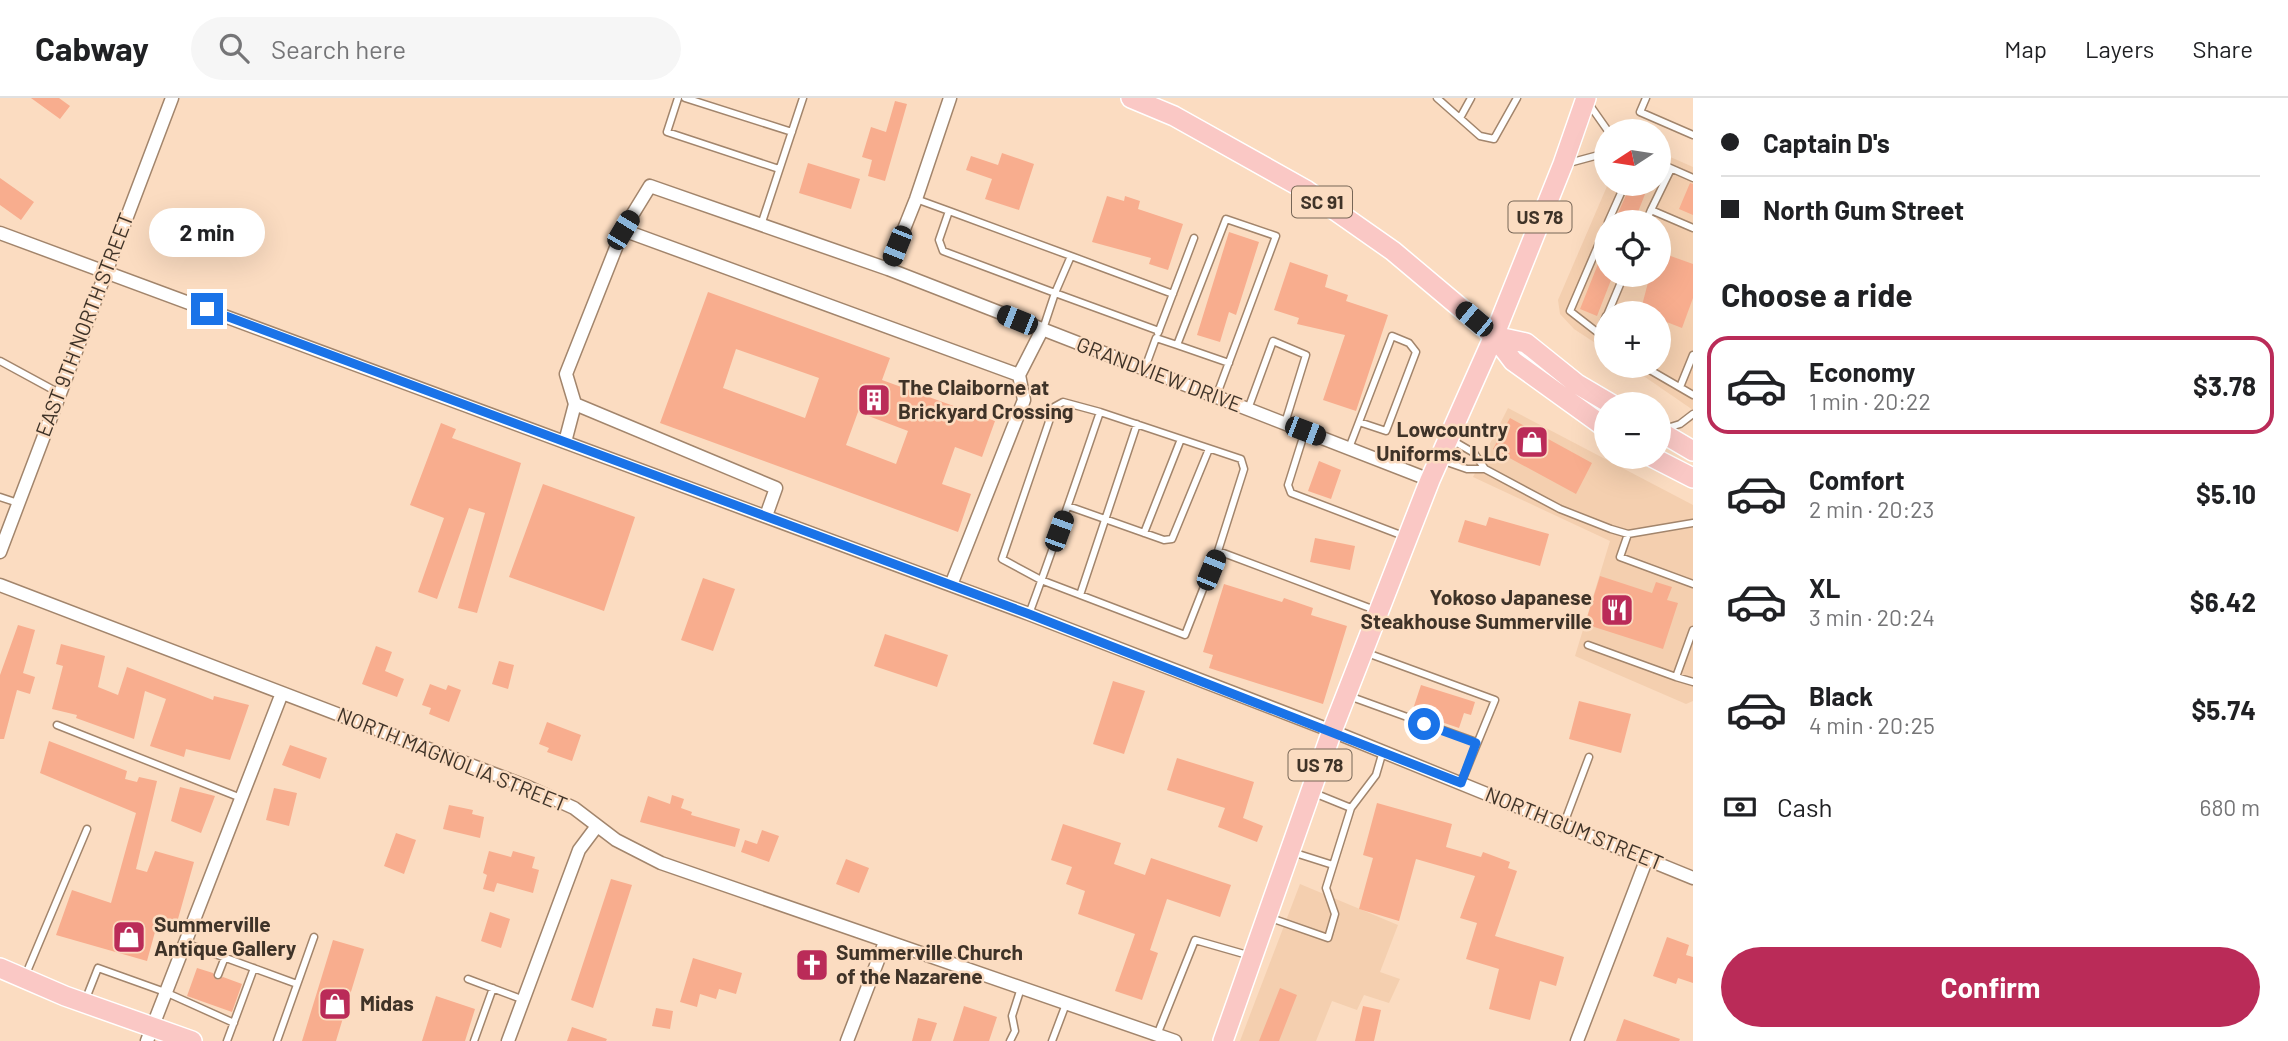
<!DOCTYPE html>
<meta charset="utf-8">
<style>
body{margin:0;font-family:Barlow,sans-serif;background:#f6f6f6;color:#202124;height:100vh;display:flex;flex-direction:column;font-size:26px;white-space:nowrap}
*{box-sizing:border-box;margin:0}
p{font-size:23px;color:#757577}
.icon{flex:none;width:38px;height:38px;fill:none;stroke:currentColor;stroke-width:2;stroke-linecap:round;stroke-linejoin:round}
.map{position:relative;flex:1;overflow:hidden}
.sheet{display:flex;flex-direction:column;background:#fff;width:595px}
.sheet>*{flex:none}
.banner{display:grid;align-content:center;height:154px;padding:0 28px;background:#fff}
.needle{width:46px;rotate:258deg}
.buttons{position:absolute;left:1594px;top:21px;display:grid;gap:14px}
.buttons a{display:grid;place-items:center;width:77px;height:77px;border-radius:50%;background:#fff;box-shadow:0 7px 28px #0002;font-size:35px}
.end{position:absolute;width:32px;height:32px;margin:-16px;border:9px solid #1a73e8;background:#fff;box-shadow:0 0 0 4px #fff}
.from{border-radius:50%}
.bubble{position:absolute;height:49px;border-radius:24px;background:#fff;box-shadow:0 7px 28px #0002;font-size:23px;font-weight:700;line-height:49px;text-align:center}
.car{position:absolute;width:21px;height:42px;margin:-21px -10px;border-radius:9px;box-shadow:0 0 5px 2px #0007;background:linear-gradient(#222 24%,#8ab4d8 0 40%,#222 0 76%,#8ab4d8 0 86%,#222 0)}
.banner b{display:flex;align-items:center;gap:24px;height:66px;font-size:26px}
.banner b+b{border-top:2px solid #e0e0e0}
.banner i{width:18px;height:18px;background:#202124}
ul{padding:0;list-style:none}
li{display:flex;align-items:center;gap:21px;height:98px;margin:0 14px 10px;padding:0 14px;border:4px solid transparent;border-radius:21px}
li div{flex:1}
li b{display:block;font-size:26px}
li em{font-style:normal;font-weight:700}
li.on{border-color:#ba2b58}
li>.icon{width:63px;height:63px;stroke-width:1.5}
h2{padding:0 28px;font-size:32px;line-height:84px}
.pay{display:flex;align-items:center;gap:18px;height:77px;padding:0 28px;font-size:26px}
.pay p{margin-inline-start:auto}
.action{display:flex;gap:14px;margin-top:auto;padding:14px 28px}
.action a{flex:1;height:80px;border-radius:42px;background:#ba2b58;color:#fff;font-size:28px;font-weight:700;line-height:80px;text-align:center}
header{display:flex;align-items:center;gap:42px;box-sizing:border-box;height:98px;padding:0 35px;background:#fff;border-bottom:2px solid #e0e0e0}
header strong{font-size:33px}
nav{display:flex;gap:38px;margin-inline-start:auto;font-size:24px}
.search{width:490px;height:63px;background:#f6f6f6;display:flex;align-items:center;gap:18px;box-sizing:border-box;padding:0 24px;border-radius:38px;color:#757577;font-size:26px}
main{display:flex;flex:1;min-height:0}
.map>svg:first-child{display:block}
</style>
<header>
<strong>Cabway</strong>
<div class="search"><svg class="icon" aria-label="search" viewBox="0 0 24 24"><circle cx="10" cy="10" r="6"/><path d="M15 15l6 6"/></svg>Search here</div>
<nav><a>Map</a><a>Layers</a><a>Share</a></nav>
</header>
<main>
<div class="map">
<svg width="1693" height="943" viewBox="0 0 1693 943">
<rect width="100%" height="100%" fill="#fbdcc1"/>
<path fill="#f4cfaf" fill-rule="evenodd" d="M1659 54 1693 69V312L1629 268H1659V215H1606V252L1574 231 1560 216 1558 202 1608 86H1659ZM1606 124H1659V177H1606Z
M1508 310 1693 407V603L1686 606 1575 558 1610 443 1473 379Z
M1300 786 1398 827 1380 874 1400 881 1389 905 1364 897 1357 912 1332 903 1316 943H1240Z"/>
<path fill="#f8ad8e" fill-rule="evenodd" d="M31 0H59L70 8 60 21Z
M895 3 907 6 885 83 868 78 872 62 862 59 871 29 886 34Z
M1002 55 1034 66 1019 112 985 101 992 81 966 72 971 58 998 67Z
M808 65 860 81 851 111 799 95Z
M0 80 34 104 21 122 0 107Z
M1690 85 1693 86V117L1679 111Z
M1631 86H1649L1634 124H1614Z
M1107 98 1124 103 1125 98 1140 103 1138 111 1183 126 1168 172 1149 166 1151 160 1092 144Z
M1229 134 1259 144 1236 217 1229 214 1220 244 1197 237Z
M1606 146V177H1613L1597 218 1580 211Z
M1665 156 1693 166V200L1682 230 1659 221V215H1640L1650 177H1659V163L1662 165Z
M1290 164 1328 177 1325 189 1348 197 1346 203 1388 217 1356 313 1323 302 1345 237 1297 226 1299 220 1274 212Z
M708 194 890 260 882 282 995 323 982 359 955 349 942 386 971 396 958 434 660 325ZM736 251 819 280 805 320 723 290ZM858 314 908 333 896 366 846 347Z
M1510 320 1592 365 1576 396 1493 351Z
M441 325 456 331 452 340 521 365 477 515 458 510 485 415 469 410 437 501 418 494 444 420 410 407Z
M1319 363 1341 372 1331 401 1308 393Z
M543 386 635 419 604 513 509 479Z
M1489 419 1549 436 1540 468 1458 444 1465 422 1486 428Z
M1315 440 1355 448 1350 472 1310 464Z
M1600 478 1652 495 1656 484 1672 489 1667 502 1678 505 1663 551 1585 526Z
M703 480 735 491 713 553 681 542Z
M1224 486 1282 504 1284 500 1313 510 1311 517 1347 528 1323 606 1209 570 1213 557 1203 554Z
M18 527 35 532 23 575 35 579 30 596 17 592 4 641H0V577Z
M885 536 948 557 937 589 874 568Z
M61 546 105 558 98 589 118 597 127 569 213 602 214 598 249 607 230 662 186 651 184 659 150 648 166 601 145 593 134 641 76 620 77 617 52 611 63 568 56 566Z
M376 548 392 554 385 573 404 581 397 599 362 586Z
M499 563 514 567 508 591 492 586Z
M1113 583 1145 593 1124 656 1093 646Z
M430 586 446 592 448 587 461 592 449 624 429 616 431 610 422 607Z
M1421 587 1475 604 1471 617 1464 615 1459 630 1412 614Z
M1579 603 1631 616 1621 655 1569 641Z
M547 624 581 637 572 663 547 654 549 650 539 646Z
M49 643 127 673 125 681 137 684 139 679 157 683 136 771 147 774 155 753 194 764 176 828 158 823 147 863 56 837 72 792 111 805 136 715 40 675Z
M290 647 327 660 320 681 282 667Z
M1177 660 1254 684 1243 720 1263 728 1257 744 1218 729 1225 710 1167 692Z
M180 689 215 698 201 735 171 723Z
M274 690 297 695 289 728 266 722Z
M672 697 684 701 681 710 692 714 691 717 740 731 735 749 640 724 648 698 670 706Z
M1377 705 1452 726 1446 749 1481 759 1483 754 1510 764 1508 770 1517 773 1495 838 1564 859 1556 888 1540 883 1530 922 1489 911 1499 871 1466 861 1477 825 1460 820 1475 778 1416 761 1399 823 1359 811 1373 760 1363 757Z
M449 707 473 712 472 716 484 719 480 740 443 731Z
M1063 726 1121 745 1114 766 1145 777 1151 760 1231 787 1220 819 1167 801 1150 852 1158 855 1142 902 1115 893 1135 836 1078 816 1085 793 1066 786 1072 769 1051 762Z
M762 732 779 738 769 764 741 754 745 742 757 746Z
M396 735 416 742 404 776 384 768Z
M489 753 511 759 513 753 535 759 532 770 539 772 533 795 497 785 494 794 483 791 487 777 483 775Z
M846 761 869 770 859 795 836 786Z
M611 781 632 787 593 910 571 902Z
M490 814 510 821 501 850 481 843Z
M1667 839 1689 847 1686 857 1693 859V885L1678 880 1676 886 1653 878Z
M333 842 364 851 336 943H302Z
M693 860 742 875 736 896 719 891 716 901 700 896 697 909 680 904Z
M197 870 213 875 217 882 223 879 242 886 232 914 187 898Z
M1280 890 1297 897 1279 943H1259Z
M436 898 475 911 465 943H422Z
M964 908 997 919 989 943H953Z
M1363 908 1381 912 1374 943H1355Z
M656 910 673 913 670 931 652 928Z
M918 920 937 925 931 943H912Z
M1624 921 1680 941 1679 943H1616Z
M572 929 607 941 606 943H567Z"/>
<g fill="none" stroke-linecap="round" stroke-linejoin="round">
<defs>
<path id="lane" d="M678 0 667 34 779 71
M685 0 792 34
M1437 0 1480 38 1494 41 1517 0
M1646 0 1640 14 1693 37
M1589 6 1608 33
M1460 20 1471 0
M1569 65 1606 55
M1659 65 1693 80
M916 101 949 113
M1651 112 1671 71
M1608 124 1625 86
M1646 124 1651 112 1693 130
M761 127 803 0
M1606 129 1570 213 1606 241
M1071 158 949 113 939 142 943 153 1055 195 1071 158 1173 196
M1608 215 1624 177
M1043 231 1055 195 1159 233
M1158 235 1194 140
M1599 235 1606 218
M1177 247 1229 265
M0 263 59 295
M1643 268 1693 297
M1145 270 1156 240 1177 247 1226 121 1276 138 1216 299
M1680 289 1693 257
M1248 311 1273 243 1306 257 1285 325
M1664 331 1680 326 1693 316
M1305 333 1288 387 1291 395 1406 439
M1450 341 1474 355 1485 371 1560 411 1611 431 1628 436 1693 425
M1349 350 1359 324 1386 333 1416 254 1409 245 1392 238 1359 324
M1441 362 1467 371H1485
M0 399 18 405
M1068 408 1164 442 1172 441 1209 351
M1144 435 1181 341
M1628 436 1620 459 1693 486
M1218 453 1375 512
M1080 497 1137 326
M1029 516C1054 449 1077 381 1100 314L1241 361 1244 371 1218 453 1185 537 1041 482 1002 461 1054 309 1063 304 1100 314
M1693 532 1676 579 1693 584
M1588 547 1676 579
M1367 555 1495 602 1461 685
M1349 598 1476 644
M57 627 241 700
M1314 695 1351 710
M1563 728 1589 659
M1292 754 1333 767
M1268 819 1328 840 1335 816 1326 790 1351 710 1376 677 1383 653
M185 845 297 886
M26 876 87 731
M218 877 225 859
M468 881 524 902
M85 903 98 870 165 894 234 925
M1157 937 1195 842 1251 858
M227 943 254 870
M277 943 314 839
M474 943 493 890
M1010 943 1015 933 1012 918 1021 890
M1052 943 1066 906"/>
<path id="street" d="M950 0 916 101 888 171 1430 382
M0 135 1029 516 1332 633 1693 780
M888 171 650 88 623 132 1019 277
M575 306 776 390 766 418
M565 344 575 306 566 276 623 132
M0 454 172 0
M0 487 528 689 574 710 616 742 661 765 1175 943
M951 487 1024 302 1019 277 1042 232
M147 943 282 595
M508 943 579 752 597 728
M847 943 885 844
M1577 943 1647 760"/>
<path id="primary" d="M1131 0 1174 18 1306 92 1393 153 1494 238 1513 263 1606 330
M1494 238 1526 245 1577 286 1611 306
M1659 333 1693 353
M1652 359 1693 380
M0 870 65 898 192 943
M1223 943 1332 633 1430 382 1494 238 1563 66 1586 0"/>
</defs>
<use href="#lane" stroke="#a2856c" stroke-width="9"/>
<use href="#street" stroke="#a2856c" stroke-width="15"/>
<use href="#primary" stroke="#fff" stroke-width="22"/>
<use href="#lane" stroke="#fff" stroke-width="6"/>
<use href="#street" stroke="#fff" stroke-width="12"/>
<use href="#primary" stroke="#fac8c5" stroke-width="19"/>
</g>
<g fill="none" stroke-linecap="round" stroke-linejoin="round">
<path stroke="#1a73e8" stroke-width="9" d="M207 211 1029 516 1461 685 1476 645 1424 626"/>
</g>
<defs>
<symbol id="building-square" viewBox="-11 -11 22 22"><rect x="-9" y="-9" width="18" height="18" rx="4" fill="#ba2b58" stroke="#fbdcc1"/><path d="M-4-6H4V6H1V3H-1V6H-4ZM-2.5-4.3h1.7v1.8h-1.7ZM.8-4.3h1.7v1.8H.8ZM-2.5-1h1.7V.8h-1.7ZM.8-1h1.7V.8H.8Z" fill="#fff"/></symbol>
<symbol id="shop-square" viewBox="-11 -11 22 22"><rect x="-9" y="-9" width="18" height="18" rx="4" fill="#ba2b58" stroke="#fbdcc1"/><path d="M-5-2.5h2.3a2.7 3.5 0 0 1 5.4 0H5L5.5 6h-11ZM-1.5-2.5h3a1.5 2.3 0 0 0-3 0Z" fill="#fff"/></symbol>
<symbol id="restaurant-square" viewBox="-11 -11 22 22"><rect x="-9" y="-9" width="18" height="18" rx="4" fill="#ba2b58" stroke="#fbdcc1"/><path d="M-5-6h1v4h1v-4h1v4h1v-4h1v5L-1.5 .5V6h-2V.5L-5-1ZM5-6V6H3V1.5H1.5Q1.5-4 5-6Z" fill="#fff"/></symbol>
<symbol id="church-square" viewBox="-11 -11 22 22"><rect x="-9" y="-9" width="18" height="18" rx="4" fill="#ba2b58" stroke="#fbdcc1"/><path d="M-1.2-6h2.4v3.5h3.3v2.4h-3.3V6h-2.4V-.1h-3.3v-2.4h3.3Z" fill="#fff"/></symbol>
</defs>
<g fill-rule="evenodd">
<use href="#building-square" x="855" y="283" width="38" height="38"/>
<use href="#shop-square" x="1513" y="325" width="38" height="38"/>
<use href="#restaurant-square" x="1598" y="493" width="38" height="38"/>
<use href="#shop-square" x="110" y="820" width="38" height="38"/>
<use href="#church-square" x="793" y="848" width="38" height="38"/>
<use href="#shop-square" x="316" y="887" width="38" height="38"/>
</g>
<g text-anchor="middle" stroke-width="5" stroke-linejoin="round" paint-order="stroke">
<g fill="#fbdcc1" stroke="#776656" stroke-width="2">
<rect x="1292" y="88.5" width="60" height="31" rx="5"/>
<rect x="1508.5" y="103.5" width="63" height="31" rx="5"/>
<rect x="1288.5" y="651.5" width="63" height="31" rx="5"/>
</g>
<g font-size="19" font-weight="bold" fill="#3f3328">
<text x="1322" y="111">SC 91</text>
<text x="1540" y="126">US 78</text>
<text x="1320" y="674">US 78</text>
</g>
<g font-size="21" fill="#3f3328" stroke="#fbdcc1">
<text transform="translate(85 227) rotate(-69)" y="7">EAST 9TH NORTH STREET</text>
<text transform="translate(1159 277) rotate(21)" y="7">GRANDVIEW DRIVE</text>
<text transform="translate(452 662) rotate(22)" y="7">NORTH MAGNOLIA STREET</text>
<text transform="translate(1574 731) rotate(22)" y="7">NORTH GUM STREET</text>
</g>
<g font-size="21" font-weight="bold" fill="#3f3328" stroke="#fbdcc1" text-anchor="start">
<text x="898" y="297">The Claiborne at<tspan x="898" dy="24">Brickyard Crossing</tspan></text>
<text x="1508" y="339" text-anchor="end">Lowcountry<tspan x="1508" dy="24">Uniforms, LLC</tspan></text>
<text x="1592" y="507" text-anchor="end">Yokoso Japanese<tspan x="1592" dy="24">Steakhouse Summerville</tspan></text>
<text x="154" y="834">Summerville<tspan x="154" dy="24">Antique Gallery</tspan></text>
<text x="836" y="862">Summerville Church<tspan x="836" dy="24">of the Nazarene</tspan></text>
<text x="360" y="913">Midas</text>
</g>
</g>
</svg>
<div class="buttons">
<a><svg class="needle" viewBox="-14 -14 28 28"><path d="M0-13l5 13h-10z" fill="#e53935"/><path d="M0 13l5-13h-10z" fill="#757577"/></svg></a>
<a><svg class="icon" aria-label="locate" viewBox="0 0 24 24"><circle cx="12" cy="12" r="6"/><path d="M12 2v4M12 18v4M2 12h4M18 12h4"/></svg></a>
<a>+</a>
<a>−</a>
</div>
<i class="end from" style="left:1424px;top:626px"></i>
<i class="end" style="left:207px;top:211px"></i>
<div class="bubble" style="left:149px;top:110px;width:116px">2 min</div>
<i class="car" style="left:623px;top:132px;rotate:31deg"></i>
<i class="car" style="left:897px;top:148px;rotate:202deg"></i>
<i class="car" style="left:1474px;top:221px;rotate:310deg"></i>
<i class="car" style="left:1017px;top:222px;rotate:292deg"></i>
<i class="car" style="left:1305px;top:333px;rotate:111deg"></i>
<i class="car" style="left:1059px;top:433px;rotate:20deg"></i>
<i class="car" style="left:1211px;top:472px;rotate:22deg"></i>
</div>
<section class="sheet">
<div class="banner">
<b><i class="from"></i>Captain D's</b>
<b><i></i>North Gum Street</b>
</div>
<h2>Choose a ride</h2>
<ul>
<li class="on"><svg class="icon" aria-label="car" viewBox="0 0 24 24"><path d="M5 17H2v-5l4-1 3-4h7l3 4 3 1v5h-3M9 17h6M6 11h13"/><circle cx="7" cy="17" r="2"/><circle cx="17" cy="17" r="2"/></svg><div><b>Economy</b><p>1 min · 20:22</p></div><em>$3.78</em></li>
<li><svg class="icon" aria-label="car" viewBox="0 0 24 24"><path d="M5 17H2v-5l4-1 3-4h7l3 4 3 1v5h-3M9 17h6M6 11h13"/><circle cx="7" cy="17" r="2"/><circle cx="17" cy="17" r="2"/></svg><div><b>Comfort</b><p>2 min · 20:23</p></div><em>$5.10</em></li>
<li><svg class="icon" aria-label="car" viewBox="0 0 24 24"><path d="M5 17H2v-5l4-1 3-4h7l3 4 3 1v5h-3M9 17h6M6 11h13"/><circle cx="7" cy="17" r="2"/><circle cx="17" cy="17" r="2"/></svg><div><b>XL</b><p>3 min · 20:24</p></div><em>$6.42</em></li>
<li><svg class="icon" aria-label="car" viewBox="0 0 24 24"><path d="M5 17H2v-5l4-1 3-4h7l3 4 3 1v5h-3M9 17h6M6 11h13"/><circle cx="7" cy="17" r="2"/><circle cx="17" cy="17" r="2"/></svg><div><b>Black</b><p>4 min · 20:25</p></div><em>$5.74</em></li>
</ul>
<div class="pay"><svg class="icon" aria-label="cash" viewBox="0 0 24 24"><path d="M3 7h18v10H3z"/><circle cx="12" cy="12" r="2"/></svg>Cash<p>680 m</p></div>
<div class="action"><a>Confirm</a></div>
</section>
</main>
